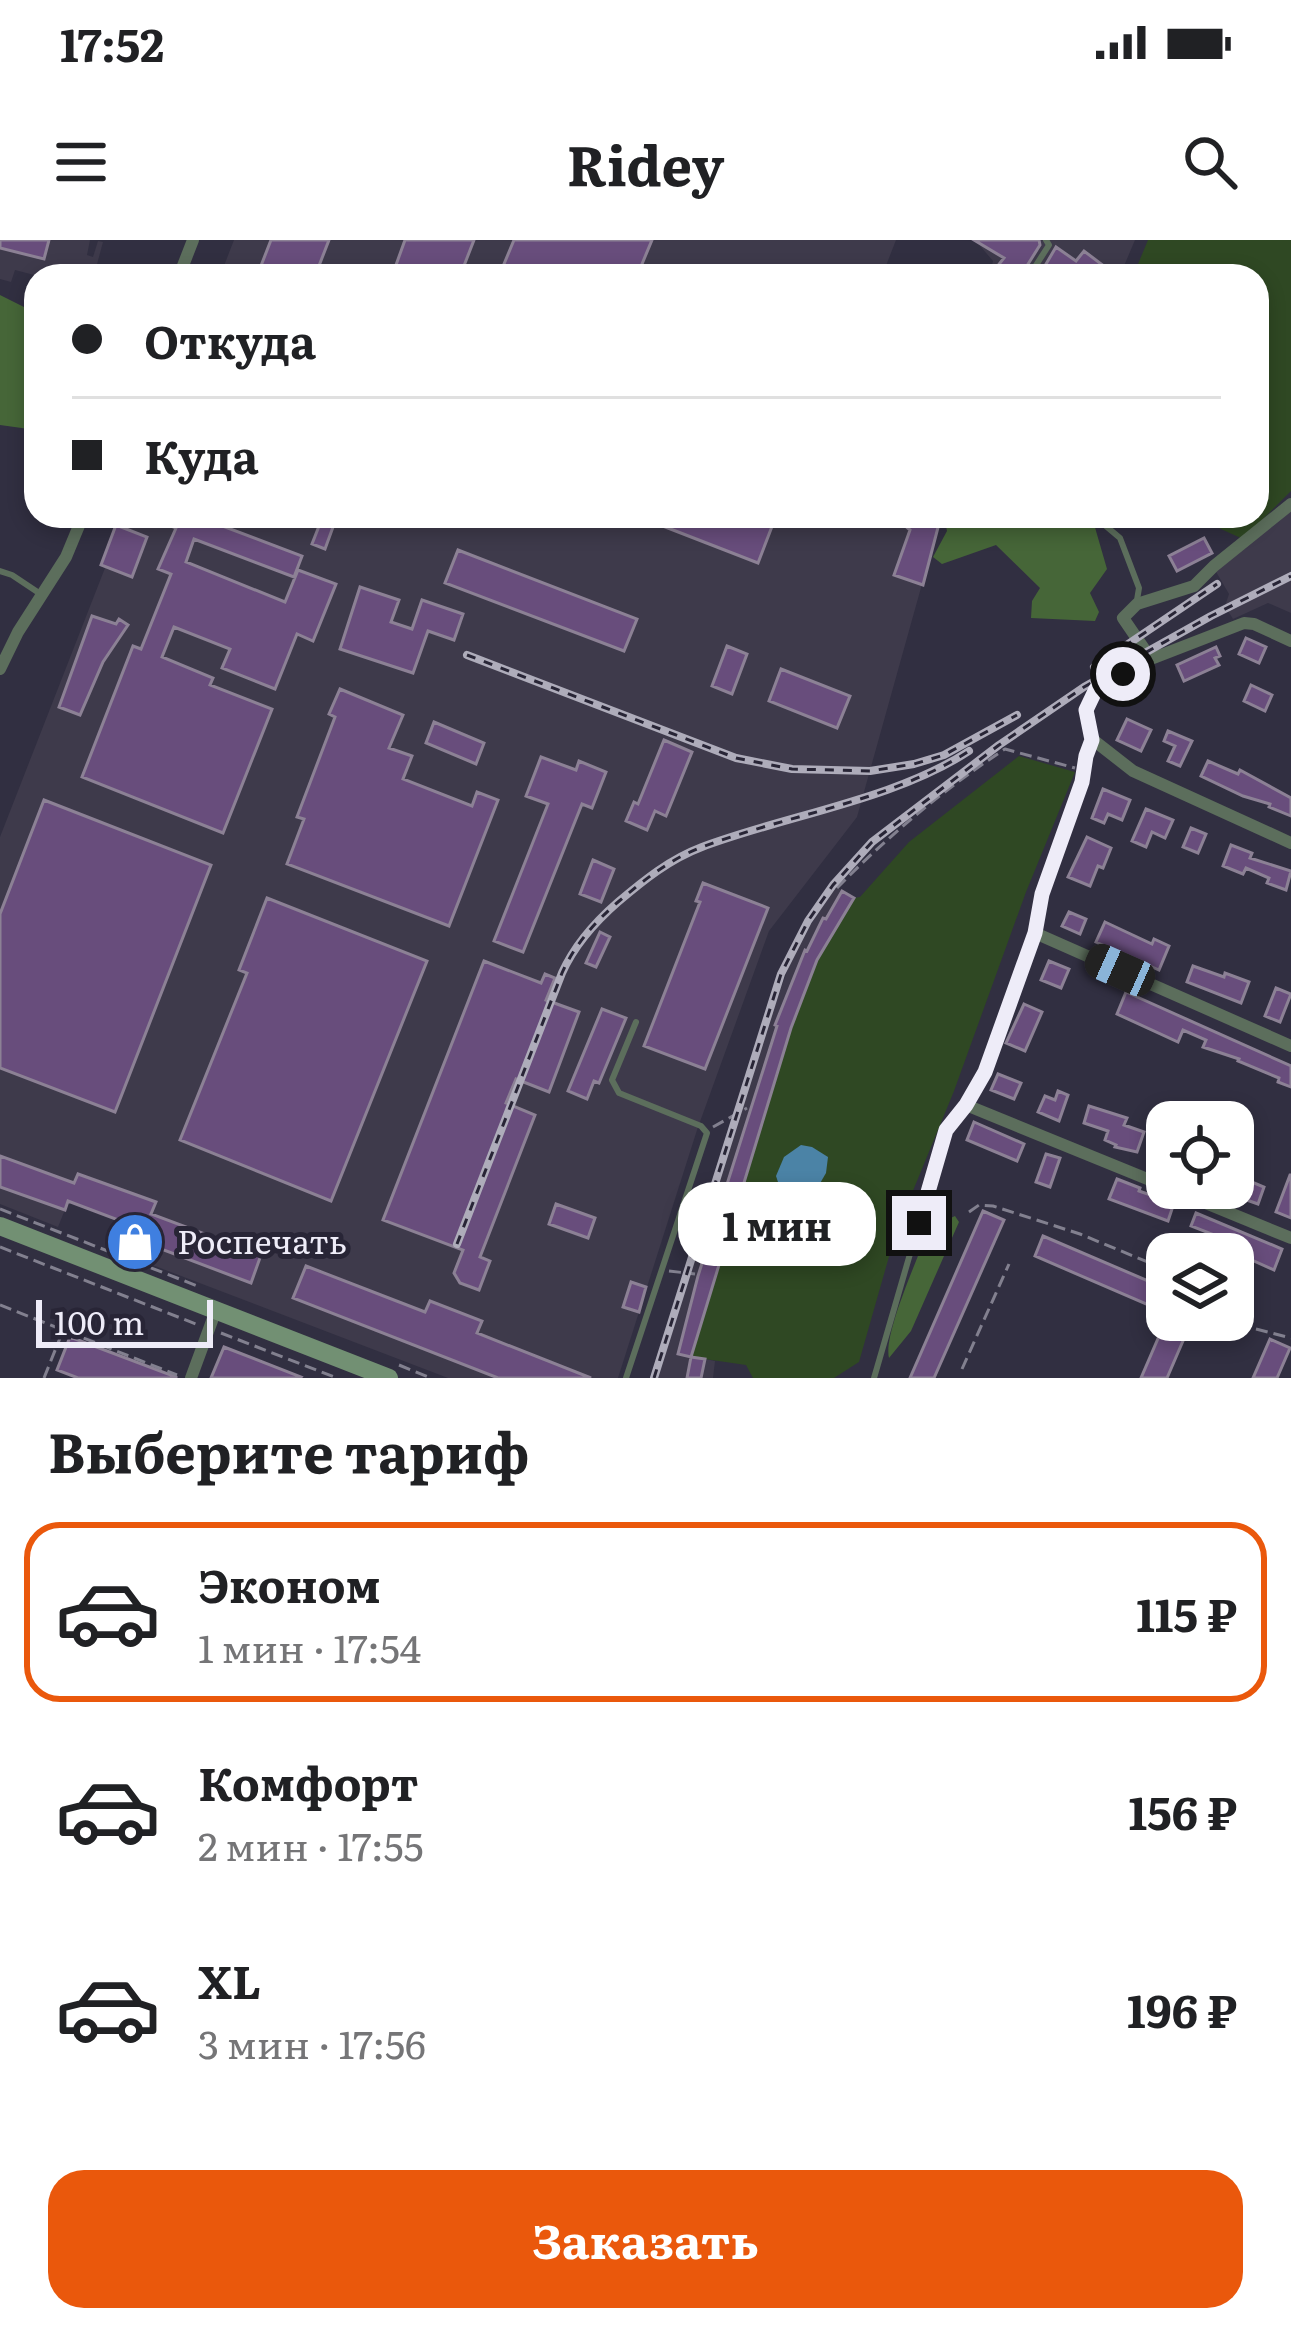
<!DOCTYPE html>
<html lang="ru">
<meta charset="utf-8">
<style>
body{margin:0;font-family:Literata,serif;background:#f2f2f2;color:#202124;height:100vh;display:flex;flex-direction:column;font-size:45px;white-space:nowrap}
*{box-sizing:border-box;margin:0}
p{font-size:39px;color:#757577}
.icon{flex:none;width:66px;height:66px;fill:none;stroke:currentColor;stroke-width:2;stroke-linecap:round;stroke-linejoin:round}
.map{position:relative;height:1138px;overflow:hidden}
.drawer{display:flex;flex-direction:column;background:#fff;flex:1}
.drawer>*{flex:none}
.banner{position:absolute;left:24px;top:24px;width:1245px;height:264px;border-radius:36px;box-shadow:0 6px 18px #0003;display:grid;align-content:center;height:264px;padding:0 48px;background:#fff}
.tools{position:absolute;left:1146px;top:861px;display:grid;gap:24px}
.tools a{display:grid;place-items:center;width:108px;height:108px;border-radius:24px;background:#fff;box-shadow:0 6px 18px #0003;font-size:60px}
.scale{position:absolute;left:36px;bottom:30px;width:177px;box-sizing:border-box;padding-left:12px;border:6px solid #eeecf8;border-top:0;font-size:33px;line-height:42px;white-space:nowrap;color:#eeecf8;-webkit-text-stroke:9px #282536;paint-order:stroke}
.end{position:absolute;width:54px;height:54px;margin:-27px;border:15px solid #eeecf8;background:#111;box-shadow:0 0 0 6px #111}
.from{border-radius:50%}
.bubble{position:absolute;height:84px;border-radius:36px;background:#fff;box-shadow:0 6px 18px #0003;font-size:39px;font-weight:700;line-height:84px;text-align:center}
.car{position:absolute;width:36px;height:72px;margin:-36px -18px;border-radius:15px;box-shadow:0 0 9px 3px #0007;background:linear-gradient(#222 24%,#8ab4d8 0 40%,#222 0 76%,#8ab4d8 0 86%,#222 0)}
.banner b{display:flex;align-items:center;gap:42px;height:114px;font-size:45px}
.banner b+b{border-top:3px solid #e0e0e0}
.banner i{width:30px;height:30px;background:#202124}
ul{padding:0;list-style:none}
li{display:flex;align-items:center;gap:36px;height:180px;margin:0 24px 18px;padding:0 24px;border:6px solid transparent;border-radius:36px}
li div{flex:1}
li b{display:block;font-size:45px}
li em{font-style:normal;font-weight:700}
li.selected{border-color:#ea580c}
li>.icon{width:108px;height:108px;stroke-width:1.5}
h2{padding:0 48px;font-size:54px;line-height:144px}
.action{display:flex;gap:24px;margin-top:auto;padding:24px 48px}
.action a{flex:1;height:138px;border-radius:36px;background:#ea580c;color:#fff;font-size:48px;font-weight:700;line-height:138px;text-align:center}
.status{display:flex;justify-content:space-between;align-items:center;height:84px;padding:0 60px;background:#fff;direction:ltr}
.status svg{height:33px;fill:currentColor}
header{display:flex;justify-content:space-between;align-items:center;height:156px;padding:0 48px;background:#fff;font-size:54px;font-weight:700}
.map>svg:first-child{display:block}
</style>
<div class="status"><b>17:52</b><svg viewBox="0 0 49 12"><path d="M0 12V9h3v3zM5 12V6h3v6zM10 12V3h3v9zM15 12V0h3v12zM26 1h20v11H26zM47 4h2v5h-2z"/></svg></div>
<header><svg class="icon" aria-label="menu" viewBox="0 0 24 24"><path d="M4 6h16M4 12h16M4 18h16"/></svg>Ridey<svg class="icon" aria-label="search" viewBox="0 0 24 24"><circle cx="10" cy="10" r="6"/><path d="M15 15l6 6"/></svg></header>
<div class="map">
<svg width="1291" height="1138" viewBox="0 0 1291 1138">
<rect width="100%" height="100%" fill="#312f41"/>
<path fill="#3e3a4b" d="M0 0H90L87 15 93 17 98 1 103 2 96 28 85 26 82 36H38L15 30 11 42 0 39Z
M234 0H896L882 36H220Z
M975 0H1135L1124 26 1135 34 1133 36H999L991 29 993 21Z
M1291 271V373L1268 363 1233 379 1225 366 1229 354 1215 330Z
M129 276H941L857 577 769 691 697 890 618 1138H448L134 1018 145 989 68 962 58 987 0 964V597L105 328 101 325 116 285 124 288Z
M835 646 854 658 817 720 791 788 691 1116 715 1121 713 1138H658L770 778 795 710Z"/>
<path fill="#2f4823" d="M1148 0H1291V251L1243 299 1192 276H1257V36H1133Z
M1019 516 1075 532 1026 652 954 851 896 992 859 1122 834 1138H753L746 1125 691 1117 791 788 817 720 854 658 860 657 909 602Z"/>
<path fill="#466638" d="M0 55 26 68H36V190L0 185Z
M944 276H1068L1094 284 1107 329 1090 353 1099 372 1095 381 1031 378 1032 361 1040 348 996 305 942 324 933 317 947 291Z
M955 976 959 982 911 1091 889 1118C883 1094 919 1016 929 988Z"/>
<path fill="#4b83a6" d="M801 905 812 907 828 917 826 933 815 952 794 955 781 951 776 936 784 917Z"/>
<path fill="#684d7c" stroke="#8c8195" stroke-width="3" d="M0 0H49L44 19 0 8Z
M271 0H329L315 36H257Z
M405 0H474L460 36H392Z
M514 0H652L637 36H499Z
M974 0H1039L1040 5 1025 29 1024 36H1006L996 28 1004 18Z
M1056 7 1076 21 1084 11 1117 36H1039Z
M148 276H196L302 316 294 337 194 299 186 322 285 362 298 330 336 344 313 401 297 394 275 449 222 428 230 409 174 387 162 417 213 438 210 445 272 469 223 593 82 537 133 406 141 409 171 334 158 329 176 288Z
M323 276H337L325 309 312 304Z
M637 276H776L758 323Z
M894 276H941L923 345 894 335 910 290Z
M116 285 147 297 132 337 101 325Z
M1204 298 1212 313 1177 331 1169 316Z
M458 310 637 379 624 411 445 343Z
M360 347 399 360 391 382 412 389 422 360 463 374 454 400 428 391 413 433 340 409Z
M92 376 116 384 119 379 128 385 103 422 80 475 59 467Z
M1246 398 1266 407 1259 423 1239 414Z
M727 406 747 414 732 454 712 446Z
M1216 407 1220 416 1215 418 1219 425 1184 441 1177 425Z
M781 429 850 456 837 488 769 461Z
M1251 445 1272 455 1265 471 1244 461Z
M340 449 403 475 389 508 412 516 403 539 472 566 477 552 498 560 449 686 287 624 304 579 297 577 335 477 329 474Z
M1127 479 1151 490 1141 511 1117 500Z
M434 482 484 503 476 524 426 503Z
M1168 491 1192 501 1180 526 1168 521 1175 506 1164 501Z
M664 500 692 512 666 576 655 571 647 590 626 581 634 562 638 564Z
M541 517 576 530 579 521 606 532 592 568 582 564 523 712 494 701 548 564 526 556Z
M1208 521 1238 534 1240 530 1291 558V576L1269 567 1270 564 1243 556 1201 536Z
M1103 549 1130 560 1122 580 1108 574 1104 583 1092 578Z
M44 560 211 625 115 872 0 828V674Z
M1146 569 1173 580 1165 598 1152 592 1146 607 1132 601Z
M1191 588 1206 594 1198 613 1183 607Z
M1087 597 1111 608 1103 628 1098 626 1090 646 1068 637Z
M1231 605 1252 613 1250 618 1291 631 1286 650 1267 643 1269 638 1246 628 1243 634 1223 626Z
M593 620 614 629 601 662 580 654Z
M703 643 768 668 705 829 644 806 700 662 696 661Z
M842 651 854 658 817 720 791 788 691 1117 678 1114 698 1036 777 786 775 785 805 710 807 711 823 678 826 679Z
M267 658 427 721 331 961 180 900 247 733 239 730Z
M1069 672 1086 679 1080 694 1062 686Z
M1105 682 1152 704 1154 699 1169 706 1159 730 1096 702Z
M600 692 610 697 596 727 586 723Z
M484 721 541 743 545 734 555 738 546 760 579 772 549 852 516 839 506 863 535 875 480 1017 490 1021 479 1050 460 1043 454 1033 463 1010 383 980Z
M1049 721 1069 729 1061 748 1041 740Z
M1193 726 1224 737 1225 733 1249 742 1241 763 1187 742Z
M1276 748 1291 754 1280 782 1265 776Z
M1126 752 1291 826V847L1278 842 1279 838 1238 821 1239 819 1203 807 1206 800 1183 790 1178 802 1117 774Z
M1024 764 1042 772 1025 811 1006 803Z
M602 769 626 778 599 843 594 841 587 859 568 851Z
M998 834 1021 843 1014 859 991 850Z
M1058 851 1068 855 1059 881 1038 872 1045 856 1055 860Z
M1089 866 1127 878 1124 885 1144 892 1137 912 1115 907 1116 905 1105 900 1108 891 1084 883Z
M974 882 1024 904 1017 921 967 900Z
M1046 914 1060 918 1050 947 1036 942Z
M0 916 74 943 78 934 156 962 151 974 261 1015 251 1043 132 998 137 987 68 961 65 970 0 947Z
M1290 935H1291V978L1276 972Z
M1117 939 1140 948 1139 951 1174 963 1168 981 1109 959Z
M1247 940 1264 947 1258 964 1241 958Z
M556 964 595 978 588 998 549 984Z
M983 971 1004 980 934 1138H910Z
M1196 973 1282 1009 1274 1030 1214 1003 1217 996 1191 986Z
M1043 996 1167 1049V1073L1035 1016Z
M306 1026 425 1072 430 1061 482 1081 477 1093 591 1138H498L293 1058Z
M631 1042 646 1047 639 1072 623 1067Z
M1166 1080H1192L1167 1138H1141Z
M70 1097 176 1137V1138H78L57 1130Z
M1270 1099 1290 1108 1277 1138H1253Z
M224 1107 301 1137 300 1138H211Z
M691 1117 705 1119 701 1138H687Z"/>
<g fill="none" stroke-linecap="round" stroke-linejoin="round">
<path stroke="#82808f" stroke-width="3" stroke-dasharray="12 6" stroke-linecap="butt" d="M837 648C888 596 944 549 1005 509L1075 528
M713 887 747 868
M0 969 200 1047
M969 972 979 965 993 966 1080 994 1167 1030
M0 1007 201 1086
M669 1031 695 1034
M0 1065 177 1135
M1256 1089 1291 1098
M221 1093 337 1138
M399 1125 431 1138
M962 1129 1009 1024
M44 1138 62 1093"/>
<path stroke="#5c6e5c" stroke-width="6" d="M1032 36 1031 33 1049 5 1046 0
M1094 276 1120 298 1139 348 1137 360
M0 331 12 335 42 355
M626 1138 707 893 701 886 619 853 612 840 636 782
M874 1138 946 890 966 865 985 831 1035 693 1042 654 1082 542 1086 516 1092 499 1086 469 1096 449 1150 420"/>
<path stroke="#5c6e5c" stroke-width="12" d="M179 36 193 0
M1291 264 1214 326 1194 346 1137 364 1123 378 1151 419 1244 383 1254 384 1291 401
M0 429 18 392 66 317 83 276
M1092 499 1133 531 1291 603
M1035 693 1291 806
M966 865 1167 947
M1169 948 1291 998
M191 1138 216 1070"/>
<path stroke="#729073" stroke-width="18" d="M0 986 389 1138"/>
<defs>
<path id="rail" d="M467 415 736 518 792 529 870 531 914 524 944 515 1017 475
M1094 427 1217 344
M457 1004 562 733C575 704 595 682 618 662 644 640 670 619 702 607 787 575 894 560 969 511
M654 1138 781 734 808 681 833 645 872 602 999 505 1084 447 1211 376 1291 336"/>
</defs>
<use href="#rail" stroke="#aeacba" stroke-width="8"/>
<use href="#rail" stroke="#282536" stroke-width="3" stroke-dasharray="9" stroke-linecap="butt"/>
</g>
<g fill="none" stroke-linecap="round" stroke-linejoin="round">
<path stroke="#eeecf8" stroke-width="15" d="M919 983 946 890 966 865 985 832 1035 693 1042 654 1082 542 1086 516 1092 500 1086 470 1096 449 1123 434"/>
</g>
<defs>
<symbol id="shop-disc" viewBox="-11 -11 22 22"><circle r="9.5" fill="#3f7fe0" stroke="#282536"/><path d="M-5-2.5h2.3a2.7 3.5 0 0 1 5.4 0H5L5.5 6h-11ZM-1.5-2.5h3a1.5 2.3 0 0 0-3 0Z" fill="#fff"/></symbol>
</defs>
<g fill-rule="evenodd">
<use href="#shop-disc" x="102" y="969" width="66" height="66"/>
</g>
<g text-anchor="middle" stroke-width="10" stroke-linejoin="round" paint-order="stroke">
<g font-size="33" fill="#eeecf8" stroke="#282536" text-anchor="start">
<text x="177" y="1014">Роспечать</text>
</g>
</g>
</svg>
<div class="tools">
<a><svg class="icon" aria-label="locate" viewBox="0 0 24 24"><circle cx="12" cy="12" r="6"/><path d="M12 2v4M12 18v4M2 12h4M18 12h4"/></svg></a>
<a><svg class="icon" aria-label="layers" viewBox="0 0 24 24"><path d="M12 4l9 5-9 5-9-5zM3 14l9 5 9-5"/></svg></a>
</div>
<div class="scale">100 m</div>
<i class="end from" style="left:1123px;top:434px"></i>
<i class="end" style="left:919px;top:983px"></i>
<div class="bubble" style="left:678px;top:942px;width:198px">1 мин</div>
<i class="car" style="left:1120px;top:730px;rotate:294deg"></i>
<div class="banner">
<b><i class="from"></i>Откуда</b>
<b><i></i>Куда</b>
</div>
</div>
<section class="drawer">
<h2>Выберите тариф</h2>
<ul>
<li class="selected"><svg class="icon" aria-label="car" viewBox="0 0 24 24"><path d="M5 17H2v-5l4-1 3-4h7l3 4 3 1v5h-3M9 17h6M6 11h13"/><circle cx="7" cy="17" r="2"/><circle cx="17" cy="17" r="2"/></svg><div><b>Эконом</b><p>1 мин · 17:54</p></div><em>115 ₽</em></li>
<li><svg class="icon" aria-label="car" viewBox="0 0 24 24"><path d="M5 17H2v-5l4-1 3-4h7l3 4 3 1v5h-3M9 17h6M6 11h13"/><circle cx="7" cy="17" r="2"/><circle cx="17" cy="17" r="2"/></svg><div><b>Комфорт</b><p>2 мин · 17:55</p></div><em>156 ₽</em></li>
<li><svg class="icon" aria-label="car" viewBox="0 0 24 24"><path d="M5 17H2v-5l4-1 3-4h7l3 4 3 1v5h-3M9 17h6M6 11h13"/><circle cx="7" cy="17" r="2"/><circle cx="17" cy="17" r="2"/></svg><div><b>XL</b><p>3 мин · 17:56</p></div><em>196 ₽</em></li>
</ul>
<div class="action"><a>Заказать</a></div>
</section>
